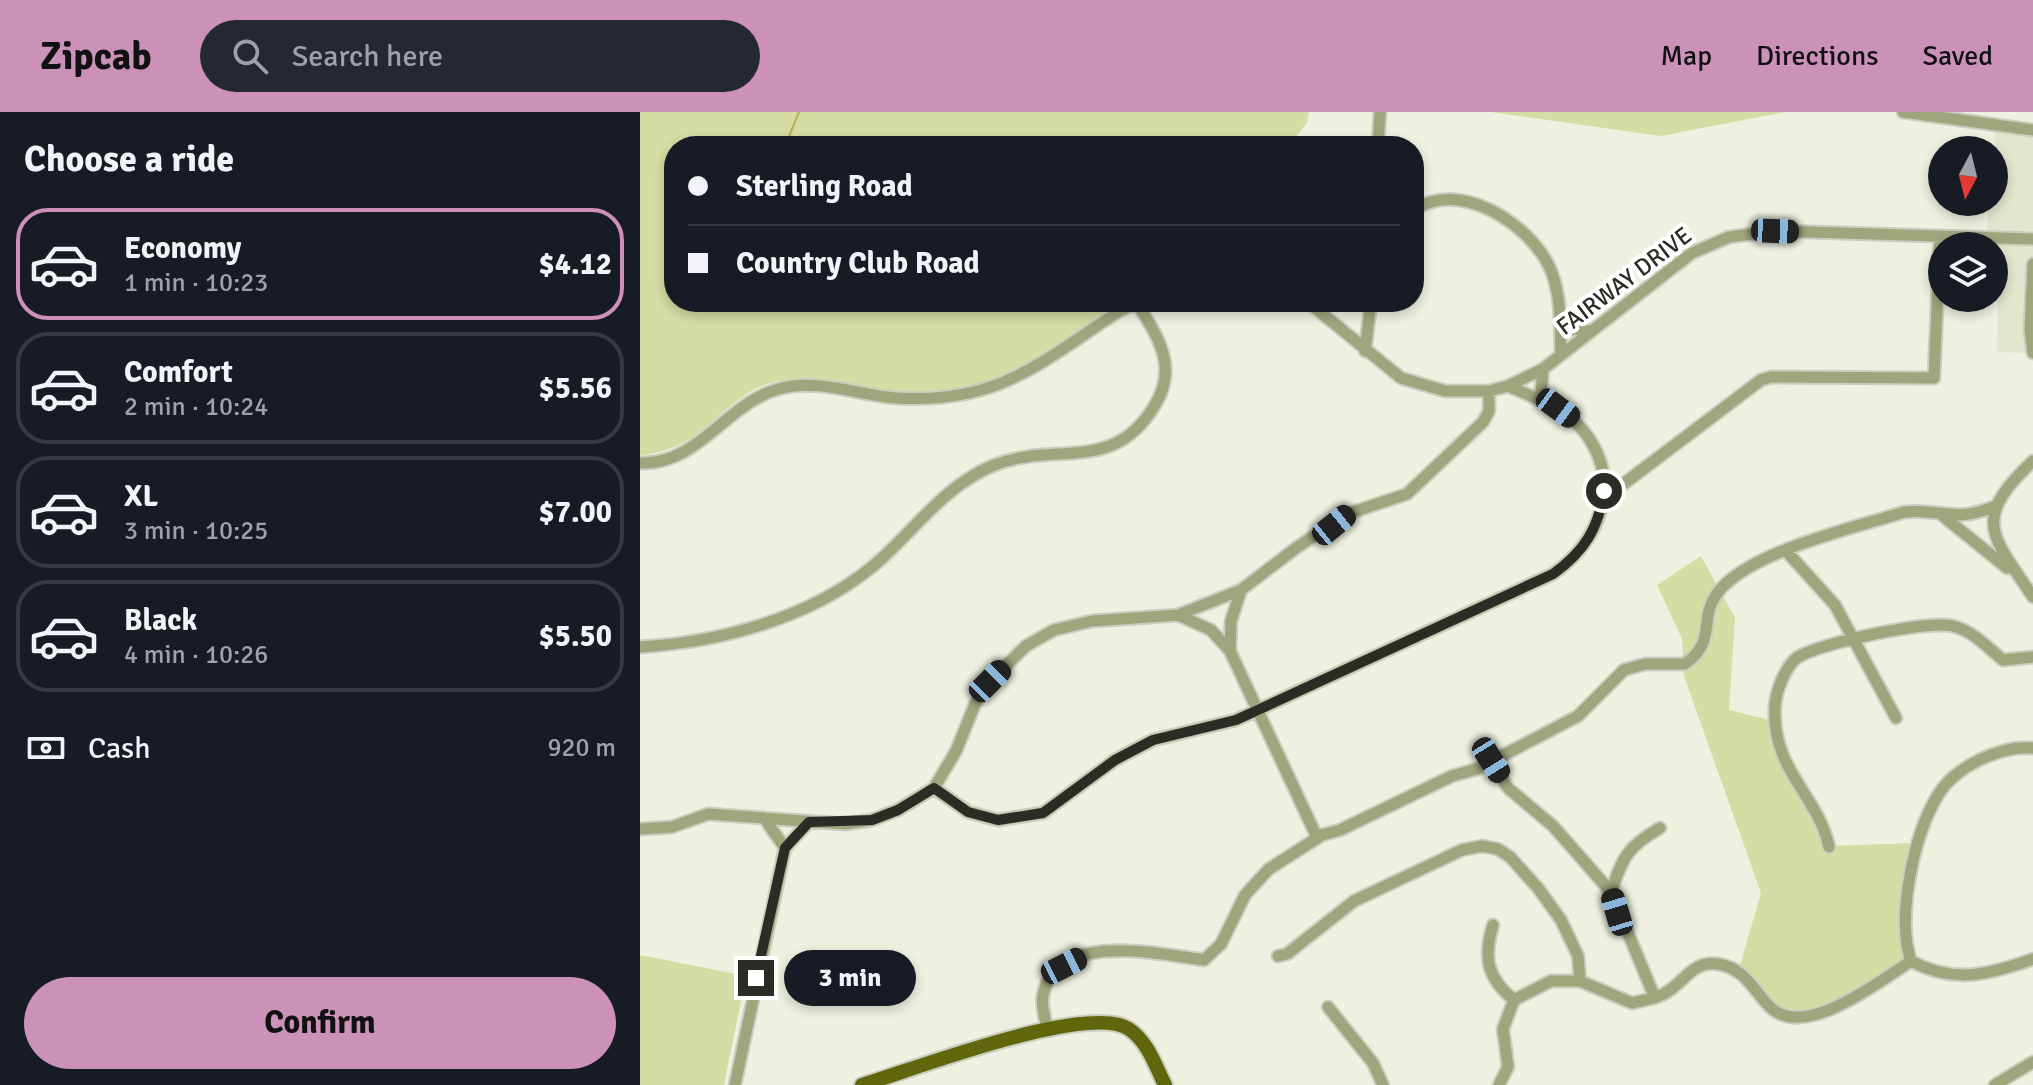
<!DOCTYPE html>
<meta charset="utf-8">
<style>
body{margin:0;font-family:Signika,sans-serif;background:#242831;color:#f1f3f6;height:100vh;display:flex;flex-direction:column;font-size:30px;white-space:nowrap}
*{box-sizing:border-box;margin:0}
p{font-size:26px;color:#9ea1a6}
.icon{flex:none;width:44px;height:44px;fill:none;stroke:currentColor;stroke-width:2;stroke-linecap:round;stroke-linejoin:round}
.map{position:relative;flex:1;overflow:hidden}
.details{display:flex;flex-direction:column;background:#171b24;width:640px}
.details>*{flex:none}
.hud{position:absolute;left:24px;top:24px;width:760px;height:176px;border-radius:32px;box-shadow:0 4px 12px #0003;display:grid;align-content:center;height:176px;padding:0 24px;background:#171b24}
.needle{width:52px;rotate:187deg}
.fabs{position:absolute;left:1288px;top:24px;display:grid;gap:16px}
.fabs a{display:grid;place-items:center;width:80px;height:80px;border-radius:50%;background:#171b24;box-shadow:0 4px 12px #0003;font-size:40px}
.end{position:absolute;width:36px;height:36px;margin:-18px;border:10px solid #2b2c25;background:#fff;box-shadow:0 0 0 4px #fff}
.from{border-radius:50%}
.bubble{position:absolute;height:56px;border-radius:28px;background:#171b24;box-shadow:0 4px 12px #0003;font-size:26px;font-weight:700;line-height:56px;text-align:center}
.car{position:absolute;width:24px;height:48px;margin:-24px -12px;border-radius:10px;box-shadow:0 0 6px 2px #0007;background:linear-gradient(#222 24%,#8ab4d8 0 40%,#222 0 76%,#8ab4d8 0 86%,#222 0)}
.hud b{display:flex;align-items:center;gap:28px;height:76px;font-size:30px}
.hud b+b{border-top:2px solid #363941}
.hud i{width:20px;height:20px;background:#f1f3f6}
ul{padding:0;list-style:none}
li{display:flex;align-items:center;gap:24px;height:112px;margin:0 16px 12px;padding:0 8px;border:4px solid #363941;border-radius:32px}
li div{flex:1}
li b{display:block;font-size:30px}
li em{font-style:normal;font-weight:700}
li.active{border-color:#cb91b9}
li>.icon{width:72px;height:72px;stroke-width:1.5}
h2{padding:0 24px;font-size:36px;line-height:96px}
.pay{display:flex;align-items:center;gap:20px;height:88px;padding:0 24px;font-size:30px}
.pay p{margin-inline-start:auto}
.primary-button{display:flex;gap:16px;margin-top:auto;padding:16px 24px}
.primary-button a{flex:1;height:92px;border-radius:48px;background:#cb91b9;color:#111;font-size:32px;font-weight:700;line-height:92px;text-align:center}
header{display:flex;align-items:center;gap:48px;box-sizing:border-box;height:112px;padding:0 40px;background:#cb91b9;color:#111}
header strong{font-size:38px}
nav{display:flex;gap:44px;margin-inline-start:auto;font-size:28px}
.search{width:560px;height:72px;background:#242831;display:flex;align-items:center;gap:20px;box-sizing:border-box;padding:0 28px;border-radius:44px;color:#9ea1a6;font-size:30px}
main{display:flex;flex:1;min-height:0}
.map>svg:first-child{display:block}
</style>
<header>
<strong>Zipcab</strong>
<div class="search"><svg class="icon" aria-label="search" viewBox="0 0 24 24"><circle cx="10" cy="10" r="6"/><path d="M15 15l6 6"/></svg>Search here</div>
<nav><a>Map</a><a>Directions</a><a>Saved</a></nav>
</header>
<main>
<section class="details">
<h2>Choose a ride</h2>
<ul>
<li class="active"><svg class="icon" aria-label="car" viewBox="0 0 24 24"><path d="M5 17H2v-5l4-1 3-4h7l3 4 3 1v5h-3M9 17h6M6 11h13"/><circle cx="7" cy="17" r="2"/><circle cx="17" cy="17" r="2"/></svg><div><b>Economy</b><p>1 min · 10:23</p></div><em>$4.12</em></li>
<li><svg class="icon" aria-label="car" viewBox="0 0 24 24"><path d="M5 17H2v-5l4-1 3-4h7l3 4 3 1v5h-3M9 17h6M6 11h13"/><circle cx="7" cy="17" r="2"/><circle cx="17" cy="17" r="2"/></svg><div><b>Comfort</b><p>2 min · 10:24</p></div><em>$5.56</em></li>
<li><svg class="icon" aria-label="car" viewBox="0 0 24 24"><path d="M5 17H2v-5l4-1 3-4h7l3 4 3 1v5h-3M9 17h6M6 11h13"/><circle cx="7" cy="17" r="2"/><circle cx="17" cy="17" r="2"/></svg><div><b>XL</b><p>3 min · 10:25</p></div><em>$7.00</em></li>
<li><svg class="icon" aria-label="car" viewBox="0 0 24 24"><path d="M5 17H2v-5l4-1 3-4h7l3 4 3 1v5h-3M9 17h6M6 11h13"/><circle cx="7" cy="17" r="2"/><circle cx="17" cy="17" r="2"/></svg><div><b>Black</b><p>4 min · 10:26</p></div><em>$5.50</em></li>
</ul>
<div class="pay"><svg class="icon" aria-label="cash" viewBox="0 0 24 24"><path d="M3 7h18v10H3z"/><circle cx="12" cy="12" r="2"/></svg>Cash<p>920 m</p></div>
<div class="primary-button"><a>Confirm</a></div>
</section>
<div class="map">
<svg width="1393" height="973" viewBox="0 0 1393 973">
<rect width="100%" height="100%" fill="#eef1e0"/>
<path fill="#e2e6cd" d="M1355 14 1393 18V248L1389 241 1357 240 1359 125 1347 124 1348 90H1354Z"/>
<path fill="#d5dca4" d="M0 0H669L667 11 648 34H34V190H497C446 220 366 280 307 284 291 285 274 284 258 283 218 280 178 260 137 269 82 282 66 339 0 343Z
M851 0H1145L1021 24Z
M1061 444 1095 506 1089 598 1130 608 1148 666 1189 734 1276 731 1260 815 1266 849 1177 900 1158 903 1130 891 1118 869 1099 857 1121 781 1044 564 1042 527 1017 473Z
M0 843 106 864 84 973H0Z"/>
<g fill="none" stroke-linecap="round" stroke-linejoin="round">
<path stroke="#acb552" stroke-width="2" d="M145 34 159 0"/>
<defs>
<path id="minor" d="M1263 0 1393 18
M738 34 740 0
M774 98C819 67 886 110 908 152 922 179 920 214 921 243
M1393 152 1390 218 1393 241
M668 190 761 266 805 279H849L868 274 903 257 1052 141 1089 125 1135 119 1393 127
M920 205 933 217 951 219
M725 239 731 190
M868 274 907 291
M1393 349C1330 408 1352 423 1393 485
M0 351C60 353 87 289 142 276 180 267 218 283 256 286 360 292 399 251 481 198L501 190
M964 379 982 373 1121 268 1131 265 1294 266 1300 125
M1303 404 1367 456
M1147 440 1195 493 1256 606
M538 503 571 518 590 539 675 721 682 723
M0 535C80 530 168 507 232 455 273 421 301 376 352 354 414 328 473 364 515 293 538 256 519 226 498 193
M590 539 591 509 601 478
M851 648 868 676 913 714 971 780 1015 886
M294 676 328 700 358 708 403 701 475 648 513 628 596 608 913 462C959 429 983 373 946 322 934 305 915 296 901 280L903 257
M124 706 145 736
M0 717 32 715 68 702 205 712 232 708 258 698 294 676 316 639 335 592 350 569 386 534 414 518 452 509 538 503 601 478 656 436 707 402 767 382 843 310 849 299V279
M1189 735C1178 683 1131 658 1135 594 1136 580 1145 554 1158 545 1181 531 1287 508 1313 514 1333 519 1347 535 1363 548L1393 545
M971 780C983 745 987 735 1020 716
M853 813C843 846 847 866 874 888
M638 844 647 842 714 789 822 738 842 734 858 737 870 745 898 776 921 808 938 844 940 869
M1271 849C1256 805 1274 722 1298 683 1315 655 1360 633 1393 636
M1271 849C1313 872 1349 863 1393 847
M688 895 733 951 743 973
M407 917C405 905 400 891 404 879 420 819 521 842 564 848L581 832 605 783 629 757 682 723 700 718 812 664 837 657 938 604 984 558 1005 552H1045C1077 529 1059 508 1076 483 1105 440 1215 416 1264 400 1305 396 1312 412 1356 394
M95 973 145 736 169 710
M859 973 868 955 863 917 874 888 911 869H940L992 891C1004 888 1017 887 1027 880 1045 869 1054 848 1078 852 1104 856 1113 877 1129 894 1163 930 1240 869 1271 849
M1355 973 1393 950"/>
<path id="major" d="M222 973C272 958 448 890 489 917 508 930 515 953 525 973"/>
</defs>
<use href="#minor" stroke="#cbcebe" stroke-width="15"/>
<use href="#major" stroke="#cbcebe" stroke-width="18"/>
<use href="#minor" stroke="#9fa57d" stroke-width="11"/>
<use href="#major" stroke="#60660b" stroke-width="14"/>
</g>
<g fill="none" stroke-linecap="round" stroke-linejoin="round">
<path stroke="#2b2c25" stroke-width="10" d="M116 866 145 736 169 710 232 708 258 698 294 676 328 700 358 708 403 701 475 648 513 628 596 608 913 462C945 439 958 417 964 379"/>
</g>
<g text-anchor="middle" stroke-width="8" stroke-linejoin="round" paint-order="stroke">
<g font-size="24" fill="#2b2c25" stroke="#fff">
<text transform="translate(984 169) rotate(-37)" y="8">FAIRWAY DRIVE</text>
</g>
</g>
</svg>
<div class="fabs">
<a><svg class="needle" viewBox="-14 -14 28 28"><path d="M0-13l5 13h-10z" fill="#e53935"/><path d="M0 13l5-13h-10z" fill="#9ea1a6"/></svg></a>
<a><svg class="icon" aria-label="layers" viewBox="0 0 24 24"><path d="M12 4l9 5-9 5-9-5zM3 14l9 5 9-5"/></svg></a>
</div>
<i class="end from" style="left:964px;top:379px"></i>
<i class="end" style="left:116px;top:866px"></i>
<div class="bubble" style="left:144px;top:838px;width:132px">3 min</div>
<i class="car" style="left:1135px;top:119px;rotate:92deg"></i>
<i class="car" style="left:918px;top:296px;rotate:126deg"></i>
<i class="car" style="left:694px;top:413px;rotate:51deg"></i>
<i class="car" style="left:350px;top:569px;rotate:45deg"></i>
<i class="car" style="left:851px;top:648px;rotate:148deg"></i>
<i class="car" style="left:977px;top:800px;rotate:343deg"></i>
<i class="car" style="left:424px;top:854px;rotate:63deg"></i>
<div class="hud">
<b><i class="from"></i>Sterling Road</b>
<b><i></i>Country Club Road</b>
</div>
</div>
</main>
